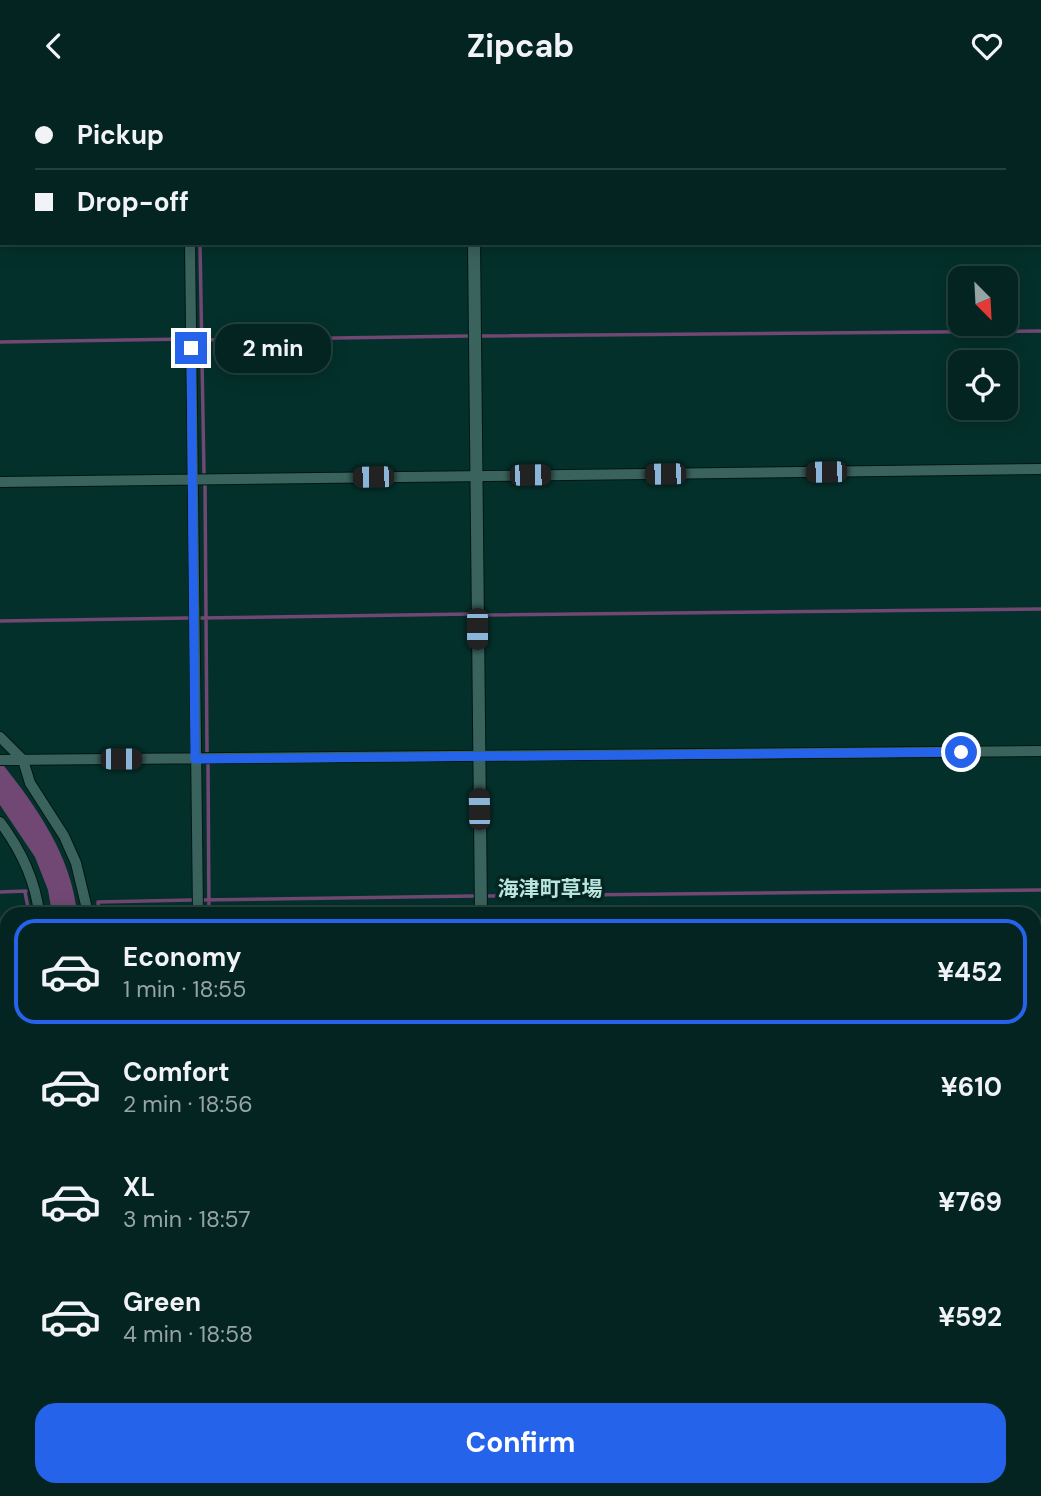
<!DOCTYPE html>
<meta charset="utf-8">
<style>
body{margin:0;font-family:"DM Sans","Noto Sans JP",sans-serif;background:#0d2c29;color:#f1f3f6;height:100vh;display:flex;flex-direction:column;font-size:26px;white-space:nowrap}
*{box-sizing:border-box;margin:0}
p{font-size:23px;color:#97a4a5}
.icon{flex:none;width:38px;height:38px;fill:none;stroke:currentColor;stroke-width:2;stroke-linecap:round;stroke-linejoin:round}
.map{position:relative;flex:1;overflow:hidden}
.drawer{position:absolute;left:0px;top:816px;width:1041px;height:590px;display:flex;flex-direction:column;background:#032420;border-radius:21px 21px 0 0;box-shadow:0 4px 18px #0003,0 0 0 2px #24413e}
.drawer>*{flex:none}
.hud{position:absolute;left:0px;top:0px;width:1041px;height:154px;box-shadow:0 4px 18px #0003,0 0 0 2px #24413e;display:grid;align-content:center;height:154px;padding:0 35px;background:#032420}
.needle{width:46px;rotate:156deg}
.controls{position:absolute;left:948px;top:175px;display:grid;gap:14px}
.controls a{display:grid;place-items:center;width:70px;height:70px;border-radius:14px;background:#032420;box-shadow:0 4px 18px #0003,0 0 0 2px #24413e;font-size:35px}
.end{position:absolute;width:32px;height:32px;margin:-16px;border:9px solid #2563eb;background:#fff;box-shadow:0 0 0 4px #fff}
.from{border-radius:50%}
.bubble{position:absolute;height:49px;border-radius:21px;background:#032420;box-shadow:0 4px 18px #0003,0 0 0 2px #24413e;font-size:23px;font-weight:700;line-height:49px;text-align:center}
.car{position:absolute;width:21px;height:42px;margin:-21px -10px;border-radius:9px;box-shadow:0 0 5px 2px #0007;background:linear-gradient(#222 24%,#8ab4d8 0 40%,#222 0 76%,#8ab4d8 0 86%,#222 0)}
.hud b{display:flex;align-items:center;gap:24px;height:66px;font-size:26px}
.hud b+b{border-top:2px solid #24413e}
.hud i{width:18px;height:18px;background:#f1f3f6}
ul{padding:12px 0 0;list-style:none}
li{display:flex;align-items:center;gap:21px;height:105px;margin:0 14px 10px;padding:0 21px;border:4px solid transparent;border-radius:21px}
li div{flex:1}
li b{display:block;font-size:26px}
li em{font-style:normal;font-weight:700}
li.active{border-color:#2563eb}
li>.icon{width:63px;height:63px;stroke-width:1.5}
.button{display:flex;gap:14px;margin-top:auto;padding:14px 35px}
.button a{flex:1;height:80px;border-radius:21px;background:#2563eb;color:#fff;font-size:28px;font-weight:700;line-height:80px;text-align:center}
header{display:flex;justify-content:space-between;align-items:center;height:91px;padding:0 35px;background:#032420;font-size:32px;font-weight:700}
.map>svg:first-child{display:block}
</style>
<header><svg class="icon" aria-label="back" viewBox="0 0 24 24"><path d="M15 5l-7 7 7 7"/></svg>Zipcab<svg class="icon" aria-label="heart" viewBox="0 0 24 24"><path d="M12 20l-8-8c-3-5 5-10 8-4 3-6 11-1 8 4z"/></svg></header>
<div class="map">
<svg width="1041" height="1405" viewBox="0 0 1041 1405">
<rect width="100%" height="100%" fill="#04302b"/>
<path fill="#714873" d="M0 670C36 715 71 764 77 822H52L48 799 35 766 0 714Z"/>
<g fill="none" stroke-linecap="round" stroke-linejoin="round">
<path stroke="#714873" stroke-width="3.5" d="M199 0V2
M200 152 204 383
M482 245 1041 240
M197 249 467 245
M0 251 187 248
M205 392 207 661
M487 524 1041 518
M200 527 471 523
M0 530 188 527
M208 673 209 822
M0 801 26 800
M25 801 29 822
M489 805 1041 799
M202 809 473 805
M99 822 98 811 192 809
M1034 1039 1041 1038
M0 1075 7 1074
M1034 1317 1041 1315
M0 1319H7
M213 1398V1405
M478 1398V1405
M965 1398 966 1405
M11 1405 15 1398"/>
<defs>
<path id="minor" d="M189 0V2
M1040 100H1041
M0 111H2
M190 152 198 822
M0 391 1041 378
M0 646 23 669 30 692 64 745 76 772 88 822
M0 669 1041 660
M0 731C21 759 35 788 39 822
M1034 940H1041
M0 941 7 940
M1034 1178 1041 1177
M0 1217 7 1216
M203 1398V1405
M610 1398 611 1405
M690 1398 720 1405
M804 1398 805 1405
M22 1405 24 1398
M74 1405 75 1398"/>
<path id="tertiary" d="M473 0V2
M474 152 481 822
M487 1398V1405"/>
</defs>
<use href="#minor" stroke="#001713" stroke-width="12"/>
<use href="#tertiary" stroke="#001713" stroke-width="14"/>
<path stroke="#638480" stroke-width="2" stroke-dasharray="3.5 3.5" stroke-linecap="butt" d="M972 1398 973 1405"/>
<use href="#minor" stroke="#3b635e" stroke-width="10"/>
<use href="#tertiary" stroke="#3b635e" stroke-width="12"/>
</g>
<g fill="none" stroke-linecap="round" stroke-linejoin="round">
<path stroke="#2563eb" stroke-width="9" d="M191 257 195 668 961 661"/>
</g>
<g text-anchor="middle" stroke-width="7" stroke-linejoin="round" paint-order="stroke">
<g font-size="21" font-weight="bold" fill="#bae6df" stroke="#052521">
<text x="550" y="805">海津町草場</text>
</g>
</g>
</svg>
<div class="controls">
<a><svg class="needle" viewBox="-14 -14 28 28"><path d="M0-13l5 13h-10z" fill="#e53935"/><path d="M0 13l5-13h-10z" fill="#97a4a5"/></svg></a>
<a><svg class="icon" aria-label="locate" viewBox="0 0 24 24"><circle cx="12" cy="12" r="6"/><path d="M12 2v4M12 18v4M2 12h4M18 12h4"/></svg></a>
</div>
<i class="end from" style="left:961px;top:661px"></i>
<i class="end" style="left:191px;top:257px"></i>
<div class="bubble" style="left:215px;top:233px;width:116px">2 min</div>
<i class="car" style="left:826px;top:381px;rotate:269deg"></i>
<i class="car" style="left:665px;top:383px;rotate:269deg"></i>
<i class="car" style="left:530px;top:384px;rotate:89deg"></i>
<i class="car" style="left:373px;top:386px;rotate:269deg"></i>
<i class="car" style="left:477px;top:538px;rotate:180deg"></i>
<i class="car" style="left:121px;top:668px;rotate:90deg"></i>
<i class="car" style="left:479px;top:718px;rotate:359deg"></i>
<div class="hud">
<b><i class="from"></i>Pickup</b>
<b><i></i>Drop-off</b>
</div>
<section class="drawer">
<ul>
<li class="active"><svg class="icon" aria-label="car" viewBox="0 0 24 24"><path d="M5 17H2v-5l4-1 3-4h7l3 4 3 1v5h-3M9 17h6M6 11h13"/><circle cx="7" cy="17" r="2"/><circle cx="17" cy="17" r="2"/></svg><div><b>Economy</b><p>1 min · 18:55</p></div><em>¥452</em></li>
<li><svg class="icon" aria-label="car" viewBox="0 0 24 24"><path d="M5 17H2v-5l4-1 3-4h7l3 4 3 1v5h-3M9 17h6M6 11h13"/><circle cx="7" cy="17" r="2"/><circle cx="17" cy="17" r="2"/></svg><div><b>Comfort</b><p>2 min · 18:56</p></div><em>¥610</em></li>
<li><svg class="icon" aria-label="car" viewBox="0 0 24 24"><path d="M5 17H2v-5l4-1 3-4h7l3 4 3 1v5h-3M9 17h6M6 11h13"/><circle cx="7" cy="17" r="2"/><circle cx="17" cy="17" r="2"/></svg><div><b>XL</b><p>3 min · 18:57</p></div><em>¥769</em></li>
<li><svg class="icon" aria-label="car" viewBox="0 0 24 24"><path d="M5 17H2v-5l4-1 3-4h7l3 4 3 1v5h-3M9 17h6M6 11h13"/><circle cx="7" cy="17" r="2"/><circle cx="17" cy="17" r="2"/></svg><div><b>Green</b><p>4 min · 18:58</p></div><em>¥592</em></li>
</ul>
<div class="button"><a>Confirm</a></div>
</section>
</div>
